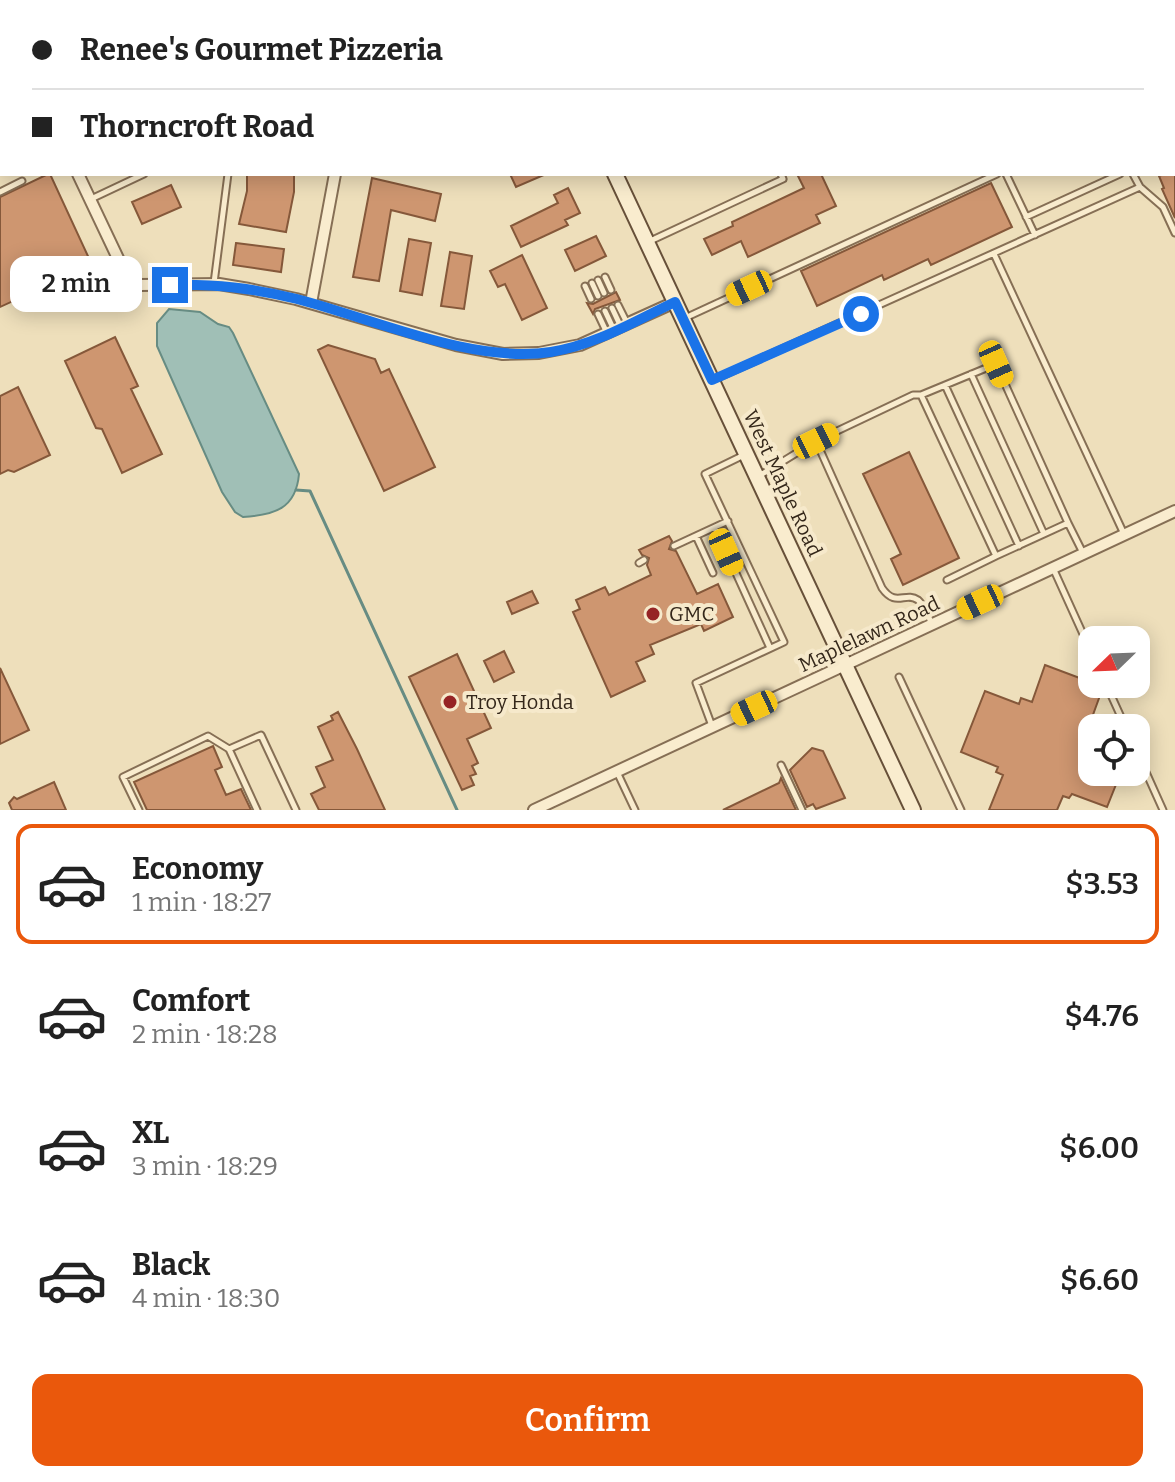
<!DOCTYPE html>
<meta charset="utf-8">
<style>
body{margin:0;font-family:Bitter,serif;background:#f6f6f6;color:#222;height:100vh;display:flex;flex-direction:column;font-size:30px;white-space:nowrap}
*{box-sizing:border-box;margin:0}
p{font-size:26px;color:#767676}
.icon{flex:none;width:44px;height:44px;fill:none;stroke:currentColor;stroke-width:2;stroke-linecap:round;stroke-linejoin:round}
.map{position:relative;height:810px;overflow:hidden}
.side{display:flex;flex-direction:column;background:#fff;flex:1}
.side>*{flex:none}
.guide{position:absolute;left:0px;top:0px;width:1176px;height:176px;box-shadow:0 4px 20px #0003;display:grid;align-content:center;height:176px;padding:0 32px;background:#fff}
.needle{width:52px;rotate:247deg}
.controls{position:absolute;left:1078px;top:626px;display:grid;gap:16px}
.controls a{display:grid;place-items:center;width:72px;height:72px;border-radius:16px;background:#fff;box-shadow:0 4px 20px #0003;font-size:40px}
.end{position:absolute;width:36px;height:36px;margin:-18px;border:10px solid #1a73e8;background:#fff;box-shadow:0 0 0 4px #fff}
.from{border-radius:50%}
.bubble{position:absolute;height:56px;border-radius:16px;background:#fff;box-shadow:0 4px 20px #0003;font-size:26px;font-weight:600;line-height:56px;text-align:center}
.car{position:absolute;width:24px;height:48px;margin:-24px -12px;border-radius:10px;box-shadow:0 0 6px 2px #0007;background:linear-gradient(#f5c518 24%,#345 0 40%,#f5c518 0 76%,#345 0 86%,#f5c518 0)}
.guide b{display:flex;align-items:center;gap:28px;height:76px;font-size:30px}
.guide b+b{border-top:2px solid #e0e0e0}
.guide i{width:20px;height:20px;background:#222}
ul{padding:14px 0 0;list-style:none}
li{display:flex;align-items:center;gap:24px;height:120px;margin:0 16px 12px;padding:0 16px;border:4px solid transparent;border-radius:16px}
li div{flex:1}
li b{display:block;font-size:30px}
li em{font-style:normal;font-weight:600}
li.active{border-color:#ea580c}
li>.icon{width:72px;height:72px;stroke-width:1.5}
.cta{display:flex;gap:16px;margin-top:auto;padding:16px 32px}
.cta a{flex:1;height:92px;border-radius:16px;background:#ea580c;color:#fff;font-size:32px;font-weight:600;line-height:92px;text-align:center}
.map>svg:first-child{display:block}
</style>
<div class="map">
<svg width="1175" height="810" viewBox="0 0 1175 810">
<rect width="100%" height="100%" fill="#eedfbb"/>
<path fill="#a0bfb6" stroke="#678c83" stroke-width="2" d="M169 309 200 312 218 324 229 327 233 333 299 474C296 509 274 515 243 517L235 512 222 492 157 346V323Z"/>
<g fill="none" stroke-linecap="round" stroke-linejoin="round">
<path stroke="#678c83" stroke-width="3" d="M296 490 310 491 457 810"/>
</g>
<path fill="#ce9670" stroke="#85583a" stroke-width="2" d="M48 174H50L99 280 55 300 48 285 0 307V197Z
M247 174H294V192L286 232 239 224 247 191Z
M510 174H546L516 187Z
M797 174H821L836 206 816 215 820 223 748 257 741 241 712 255 704 239 733 226 732 222 804 188Z
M1164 174H1175V218L1162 189 1164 188 1159 176Z
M372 178 441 194 435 221 391 210 379 281 353 277Z
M991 183 1012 227 931 265 928 259 884 280 882 275 817 306 801 271Z
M171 185 181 207 142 224 132 202Z
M568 188 580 213 565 220 568 225 521 247 511 226 558 203 554 195Z
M596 236 606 256 575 271 565 250Z
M409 239 431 243 422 295 400 291Z
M236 243 284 249 281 272 233 265Z
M450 252 472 256 464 309 441 306Z
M522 255 547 308 522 320 505 284 498 287 490 271Z
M616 292 620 300 595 309 593 314 587 303 593 304Z
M115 337 138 386 131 389 162 454 122 473 102 429 96 428 65 361Z
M328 345 375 359 381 373 389 369 435 467 384 491 318 350Z
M18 387 50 455 14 472 8 470 0 474V396Z
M909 452 959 558 903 585 891 559 901 554 863 474Z
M669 536 672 541 669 549 676 551 697 594 718 584 733 617 704 631 701 624 650 645 654 654 636 662 645 681 611 697 573 612 580 609 576 600 605 587 609 595 651 575 647 565 649 558 642 555 639 550Z
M532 591 538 603 512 614 507 602Z
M504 651 514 672 494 682 484 661Z
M457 654 491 728 467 739 478 763 472 766 476 774 470 776 474 785 462 790 409 677Z
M1045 665 1101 686 1102 690 1090 723 1092 724V772H1121L1107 807 1072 794 1069 798 1063 796 1057 810H989L1003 775 996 772 998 767 961 752 985 691 1019 704 1021 698 1032 702Z
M0 668 29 730 0 744Z
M338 712 357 749 385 810H319L311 794 325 787 316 767 333 760 318 727 333 720 331 716Z
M213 746 222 767 215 770 226 795 241 789 251 810H147L134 782Z
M812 748 823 751 845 798 816 809 813 804 807 807 790 770Z
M781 778 796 810H723L779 783Z
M54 782 66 810H12L9 803 14 797 17 799Z"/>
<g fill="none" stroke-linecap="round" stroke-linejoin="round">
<defs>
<path id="lane" d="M64 0V2
M668 0 669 2
M241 2 242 0
M606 2 610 0
M1174 45 1175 44
M0 53 2 52
M1174 92 1175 91
M0 121 2 120
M1006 174 1035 235
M1140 187 1163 207 1175 233
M0 192 22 181
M91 199 144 174
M1026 217 1120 174
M648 242 783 179 781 174
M994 254 1124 534
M605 277 611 290
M598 280 604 293
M214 283 228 174
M592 283 598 296
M585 286 591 299
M618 305 628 325
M612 308 620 325
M605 311 613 328
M598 314 606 331
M685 318 997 174
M971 374 1044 534
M713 380 1140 187 1133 174
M945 385 1019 546
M921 395 996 364 1068 523 996 556
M816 441 913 395H921L996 556 947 580
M759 476 816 441 882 588C896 608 905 591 918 600 924 605 928 616 932 624
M1068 523 1083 553
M715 527 770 648
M696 536 713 573
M674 546 728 521
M639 563 644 560
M1053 568 1092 654
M899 677 961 810
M1106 684 1126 728
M712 726 696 683 784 642 705 474 746 454
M229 749 261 735 296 810
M1136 750 1163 810
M781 765 802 810
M617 772 635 810
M139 810 123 777 208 736 229 749 257 810"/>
<path id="street" d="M282 0 283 2
M447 2 450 0
M0 7 2 11
M78 174 124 271 129 278 140 285 219 284 249 289 296 299 456 345 503 354 539 353 580 345 675 302
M311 303 335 174
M534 810 1175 511"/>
<path id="secondary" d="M535 0 536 2
M615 174 913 810"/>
</defs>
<use href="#lane" stroke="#866f55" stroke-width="9"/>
<use href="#street" stroke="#866f55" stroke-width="14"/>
<use href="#secondary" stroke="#675039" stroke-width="18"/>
<use href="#lane" stroke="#f9ecce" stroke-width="5"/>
<use href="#street" stroke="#f9ecce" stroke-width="10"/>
<use href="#secondary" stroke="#f9ecce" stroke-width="14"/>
</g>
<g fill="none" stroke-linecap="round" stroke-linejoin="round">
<path stroke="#1a73e8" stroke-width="10" d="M170 285C216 284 252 288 297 299 374 319 472 364 551 352 596 345 635 321 675 302L712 380 861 314"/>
</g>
<g fill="#962425" stroke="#f6e9cb" stroke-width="3">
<circle cx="653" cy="614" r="8"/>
<circle cx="450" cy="702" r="8"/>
</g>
<g text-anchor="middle" stroke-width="8" stroke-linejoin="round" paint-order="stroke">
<g font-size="20" fill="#34271a" stroke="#f6e9cb">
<text transform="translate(783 483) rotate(65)" y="7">West Maple Road</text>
<text transform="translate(869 634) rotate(-25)" y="7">Maplelawn Road</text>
</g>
<g font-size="20" fill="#34271a" stroke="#f6e9cb" text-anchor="start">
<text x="669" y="621">GMC</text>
<text x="466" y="709">Troy Honda</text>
</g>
</g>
</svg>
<div class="controls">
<a><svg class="needle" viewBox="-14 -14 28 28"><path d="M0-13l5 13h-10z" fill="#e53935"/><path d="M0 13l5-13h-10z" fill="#767676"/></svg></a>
<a><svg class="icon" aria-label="locate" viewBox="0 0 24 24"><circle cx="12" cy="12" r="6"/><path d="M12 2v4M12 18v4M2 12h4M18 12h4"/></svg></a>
</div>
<i class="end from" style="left:861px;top:314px"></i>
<i class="end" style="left:170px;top:285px"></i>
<div class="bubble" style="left:10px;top:256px;width:132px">2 min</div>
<i class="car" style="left:749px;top:288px;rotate:245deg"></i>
<i class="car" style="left:996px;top:364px;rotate:156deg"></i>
<i class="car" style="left:816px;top:441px;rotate:64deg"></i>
<i class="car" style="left:726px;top:552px;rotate:156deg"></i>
<i class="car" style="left:980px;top:602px;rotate:245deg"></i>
<i class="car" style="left:754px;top:708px;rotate:245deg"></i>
<div class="guide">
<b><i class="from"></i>Renee's Gourmet Pizzeria</b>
<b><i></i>Thorncroft Road</b>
</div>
</div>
<section class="side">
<ul>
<li class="active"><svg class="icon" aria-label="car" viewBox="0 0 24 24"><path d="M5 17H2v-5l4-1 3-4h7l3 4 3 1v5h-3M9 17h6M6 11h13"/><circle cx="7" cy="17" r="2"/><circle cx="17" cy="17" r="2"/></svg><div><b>Economy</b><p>1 min · 18:27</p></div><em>$3.53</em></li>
<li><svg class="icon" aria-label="car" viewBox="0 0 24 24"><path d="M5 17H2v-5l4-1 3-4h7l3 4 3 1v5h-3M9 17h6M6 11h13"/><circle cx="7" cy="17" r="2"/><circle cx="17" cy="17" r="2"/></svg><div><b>Comfort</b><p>2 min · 18:28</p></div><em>$4.76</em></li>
<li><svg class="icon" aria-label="car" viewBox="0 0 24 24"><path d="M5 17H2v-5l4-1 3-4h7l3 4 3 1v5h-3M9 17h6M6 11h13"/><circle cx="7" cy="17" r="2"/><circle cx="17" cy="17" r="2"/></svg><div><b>XL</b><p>3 min · 18:29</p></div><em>$6.00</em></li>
<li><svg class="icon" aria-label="car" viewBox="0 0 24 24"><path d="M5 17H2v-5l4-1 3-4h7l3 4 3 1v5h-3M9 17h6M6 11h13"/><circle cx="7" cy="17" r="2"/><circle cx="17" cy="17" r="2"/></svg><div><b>Black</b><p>4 min · 18:30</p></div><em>$6.60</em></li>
</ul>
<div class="cta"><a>Confirm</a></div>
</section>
